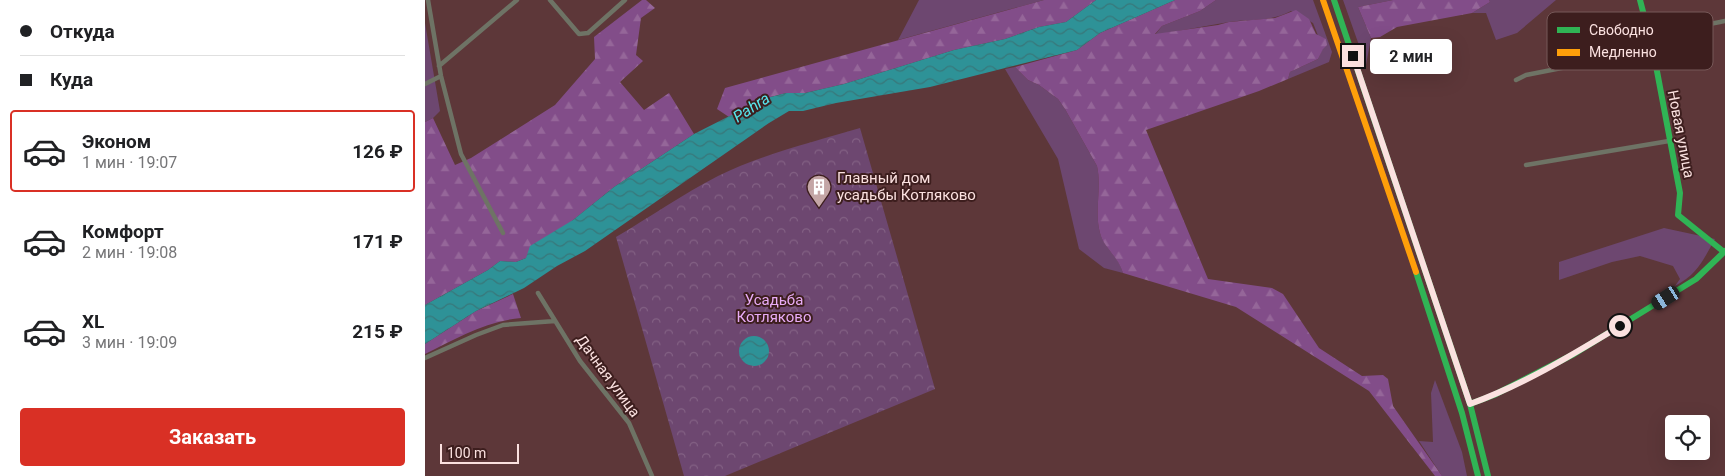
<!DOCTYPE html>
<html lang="ru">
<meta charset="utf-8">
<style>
body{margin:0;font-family:Roboto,sans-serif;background:#f6f6f6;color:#202124;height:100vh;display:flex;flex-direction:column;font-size:19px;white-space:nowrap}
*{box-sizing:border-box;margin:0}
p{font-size:16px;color:#757577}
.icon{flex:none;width:28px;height:28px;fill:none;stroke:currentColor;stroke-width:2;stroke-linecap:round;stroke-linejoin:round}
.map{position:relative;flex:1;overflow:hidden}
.side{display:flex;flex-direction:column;background:#fff;width:425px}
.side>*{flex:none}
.top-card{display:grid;align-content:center;height:110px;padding:0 20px;background:#fff}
.controls{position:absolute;left:1240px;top:415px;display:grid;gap:10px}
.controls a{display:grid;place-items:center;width:45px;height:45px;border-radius:5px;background:#fff;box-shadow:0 5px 20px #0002;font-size:25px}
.scale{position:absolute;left:15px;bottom:12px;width:79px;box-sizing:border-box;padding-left:5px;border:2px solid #fbe1e0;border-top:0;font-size:14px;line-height:18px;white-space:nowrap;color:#fbe1e0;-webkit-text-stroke:4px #3d1e1e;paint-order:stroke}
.end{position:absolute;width:22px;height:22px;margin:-11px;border:6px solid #fbe1e0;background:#111;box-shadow:0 0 0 2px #111}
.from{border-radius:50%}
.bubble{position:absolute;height:35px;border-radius:5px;background:#fff;box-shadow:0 5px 20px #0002;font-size:16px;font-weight:700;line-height:35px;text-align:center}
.car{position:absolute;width:15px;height:30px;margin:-15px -8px;border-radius:6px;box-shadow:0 0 4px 1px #0007;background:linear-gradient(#222 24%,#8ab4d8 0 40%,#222 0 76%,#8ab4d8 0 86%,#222 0)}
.top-card b{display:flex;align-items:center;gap:18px;height:48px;font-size:19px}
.top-card b+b{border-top:1px solid #e0e0e0}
.top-card i{width:12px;height:12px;background:#202124}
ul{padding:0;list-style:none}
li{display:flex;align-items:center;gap:15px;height:82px;margin:0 10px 8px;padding:0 10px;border:2px solid transparent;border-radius:5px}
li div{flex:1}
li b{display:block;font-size:19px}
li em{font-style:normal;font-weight:700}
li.current{border-color:#d93025}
li>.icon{width:45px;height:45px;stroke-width:1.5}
.cta{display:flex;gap:10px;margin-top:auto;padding:10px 20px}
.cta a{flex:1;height:58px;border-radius:5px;background:#d93025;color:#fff;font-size:20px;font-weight:700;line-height:58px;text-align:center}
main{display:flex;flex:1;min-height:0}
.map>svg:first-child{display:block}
</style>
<main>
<section class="side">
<div class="top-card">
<b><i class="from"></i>Откуда</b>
<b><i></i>Куда</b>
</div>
<ul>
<li class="current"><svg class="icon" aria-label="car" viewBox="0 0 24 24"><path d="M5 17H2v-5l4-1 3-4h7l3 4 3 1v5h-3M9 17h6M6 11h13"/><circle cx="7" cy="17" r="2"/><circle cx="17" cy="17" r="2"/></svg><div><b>Эконом</b><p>1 мин · 19:07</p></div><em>126 ₽</em></li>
<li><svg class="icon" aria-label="car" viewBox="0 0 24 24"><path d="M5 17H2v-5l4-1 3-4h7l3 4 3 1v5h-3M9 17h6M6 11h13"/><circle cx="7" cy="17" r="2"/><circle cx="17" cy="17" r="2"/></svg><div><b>Комфорт</b><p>2 мин · 19:08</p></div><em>171 ₽</em></li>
<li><svg class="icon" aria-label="car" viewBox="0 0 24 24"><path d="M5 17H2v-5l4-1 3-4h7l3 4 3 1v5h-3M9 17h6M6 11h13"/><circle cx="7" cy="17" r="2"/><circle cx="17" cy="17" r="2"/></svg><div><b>XL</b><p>3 мин · 19:09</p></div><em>215 ₽</em></li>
</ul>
<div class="cta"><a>Заказать</a></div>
</section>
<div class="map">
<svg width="1300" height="476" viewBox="0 0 1300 476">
<defs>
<pattern id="forest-firs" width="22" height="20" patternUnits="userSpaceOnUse" patternTransform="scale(1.25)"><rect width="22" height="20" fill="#824d89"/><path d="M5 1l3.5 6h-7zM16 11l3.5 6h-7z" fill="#956699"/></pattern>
<pattern id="park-crowns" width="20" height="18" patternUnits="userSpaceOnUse" patternTransform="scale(1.25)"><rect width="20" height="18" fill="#6d4770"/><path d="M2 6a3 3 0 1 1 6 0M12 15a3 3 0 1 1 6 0" fill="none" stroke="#836184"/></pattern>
<pattern id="water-waves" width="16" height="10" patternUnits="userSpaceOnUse" patternTransform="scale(1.25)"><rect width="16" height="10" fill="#2e9297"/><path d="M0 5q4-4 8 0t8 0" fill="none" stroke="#38777a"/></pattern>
</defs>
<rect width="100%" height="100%" fill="#5d3739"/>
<path fill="#6d4770" d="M494 0H619L473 40Z
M791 0H888L907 52 904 62 863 79 865 72 893 59 898 48 888 23 866 11C846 22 825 19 804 22 779 26 755 31 730 35L737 26 775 11Z
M918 0H968L933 7 946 38 941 65Z
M1064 0H1131L1092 33 1071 40 1061 13H1047L1065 2Z
M0 23 15 111 8 118 0 122Z
M590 67 603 80 614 85 633 99 640 109 672 166C677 188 669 211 675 233 679 248 694 257 698 273L679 268 654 249 633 159 580 69Z
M1239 228 1290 239C1278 260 1273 274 1250 286L1255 279 1248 266 1215 256 1187 262 1134 280V262Z
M1010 380 1037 452 1042 476H1017L994 441 1008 442 1006 393Z"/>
<path fill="url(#forest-firs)" d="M217 0H221L230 8 216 18 211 55 218 61 195 82 219 110 244 93 269 134 189 187 101 258 91 262 75 261 63 270 0 305V122L8 118 30 165 46 158 130 105 170 59 169 37Z
M619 0H671L641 22 614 27 580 39 529 50 419 84 380 93H361L338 99 304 117 292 109 300 88Z
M750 0H791L775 11 737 26 730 34 793 25 804 22 850 18 871 10 884 19 891 34 901 39 902 45 898 49 893 59 865 72 863 79 834 91 721 130 783 279 847 288 858 294 894 348 937 376 958 375 963 379 968 406 1017 476H1010L944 391 811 307 698 273C693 256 678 247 675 233 669 211 677 188 672 166L640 109 633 99 614 85 603 80 590 67 652 50 675 33Z
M968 0H1064L1065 2 1047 13 972 27 955 37 946 38 933 7Z
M88 294 96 318C61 321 30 339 0 354V344L51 311Z"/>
<path fill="url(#park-crowns)" d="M435 128 510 389 300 476H259L191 237C225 217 258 194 293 176 338 154 388 142 435 128Z"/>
<path fill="url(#water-waves)" d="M671 0H750L675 33 652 50 505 87 411 103 378 111H364L344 123 160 251 132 266 99 288 51 311 0 344V305L63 270 75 261 91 262 101 258 105 246 148 220 189 187 269 134 338 99 361 93H380L419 84 529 50 580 39 614 27 641 22Z
M314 351a15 15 0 1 1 30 0a15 15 0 1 1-30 0Z"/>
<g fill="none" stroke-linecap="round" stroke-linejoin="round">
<path stroke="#6e7365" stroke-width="4.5" d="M3 0 16 76 36 154 78 233
M125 0 154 34 163 33 200 0
M14 66 92 0
M1091 80 1101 75 1228 50C1235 29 1280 26 1300 21
M0 84 16 76
M1101 165 1244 141
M113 293 155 361 204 423 227 476
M0 358 51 335 78 325 130 321"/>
<path stroke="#30b455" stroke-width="6" d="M909 0 1045 404 1063 476
M1215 0 1228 50 1255 193 1253 215 1299 252
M991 272 1037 413 1053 476
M1045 404 1069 395 1149 354 1271 279 1300 251"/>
<path stroke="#ff9f0a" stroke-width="6" d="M898 0 991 272"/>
</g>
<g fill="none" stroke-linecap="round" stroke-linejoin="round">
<path stroke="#fbe1e0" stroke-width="6" d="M928 56 1045 404C1098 385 1147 355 1195 326"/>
</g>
<defs>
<symbol id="building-pin" viewBox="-11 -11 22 30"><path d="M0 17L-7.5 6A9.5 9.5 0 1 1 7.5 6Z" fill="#c4a6a6" stroke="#3d1e1e"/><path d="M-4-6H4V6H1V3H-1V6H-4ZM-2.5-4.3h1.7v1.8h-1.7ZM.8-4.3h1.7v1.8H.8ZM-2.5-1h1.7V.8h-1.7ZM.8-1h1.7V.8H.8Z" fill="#fff"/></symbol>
</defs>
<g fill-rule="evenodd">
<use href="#building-pin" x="380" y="173" width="28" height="38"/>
</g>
<g text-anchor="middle" stroke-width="4" stroke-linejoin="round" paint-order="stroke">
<g font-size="15" fill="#fbe1e0" stroke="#3d1e1e">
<text transform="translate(1256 134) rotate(79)" y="5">Новая улица</text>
<text transform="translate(183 376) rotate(54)" y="5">Дачная улица</text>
</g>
<g font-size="15" fill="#fbe1e0" stroke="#3d1e1e" text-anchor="start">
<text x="412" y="183">Главный дом<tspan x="412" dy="17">усадьбы Котляково</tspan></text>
</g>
<g font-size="15" fill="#e8acf7" stroke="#3d1e1e">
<text x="349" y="305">Усадьба<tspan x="349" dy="17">Котляково</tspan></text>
</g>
<g font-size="16" font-style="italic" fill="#58e7ee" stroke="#3d1e1e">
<text transform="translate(326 107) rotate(-33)" y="6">Pahra</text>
</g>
</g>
<rect x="1122" y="12" width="166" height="58" rx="8" fill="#3d1e1e" stroke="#765858" stroke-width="1"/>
<rect x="1132" y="27" width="23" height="6" fill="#30b455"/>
<rect x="1132" y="49" width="23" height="7" fill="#ff9f0a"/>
<g font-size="14" fill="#fbe1e0">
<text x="1164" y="35">Свободно</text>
<text x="1164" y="57">Медленно</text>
</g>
</svg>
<div class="controls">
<a><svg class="icon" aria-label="locate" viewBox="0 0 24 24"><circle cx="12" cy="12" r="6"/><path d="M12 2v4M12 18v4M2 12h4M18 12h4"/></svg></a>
</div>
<div class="scale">100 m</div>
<i class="end from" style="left:1195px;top:326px"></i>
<i class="end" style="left:928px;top:56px"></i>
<div class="bubble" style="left:945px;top:39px;width:82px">2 мин</div>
<i class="car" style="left:1241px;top:298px;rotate:238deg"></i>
</div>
</main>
